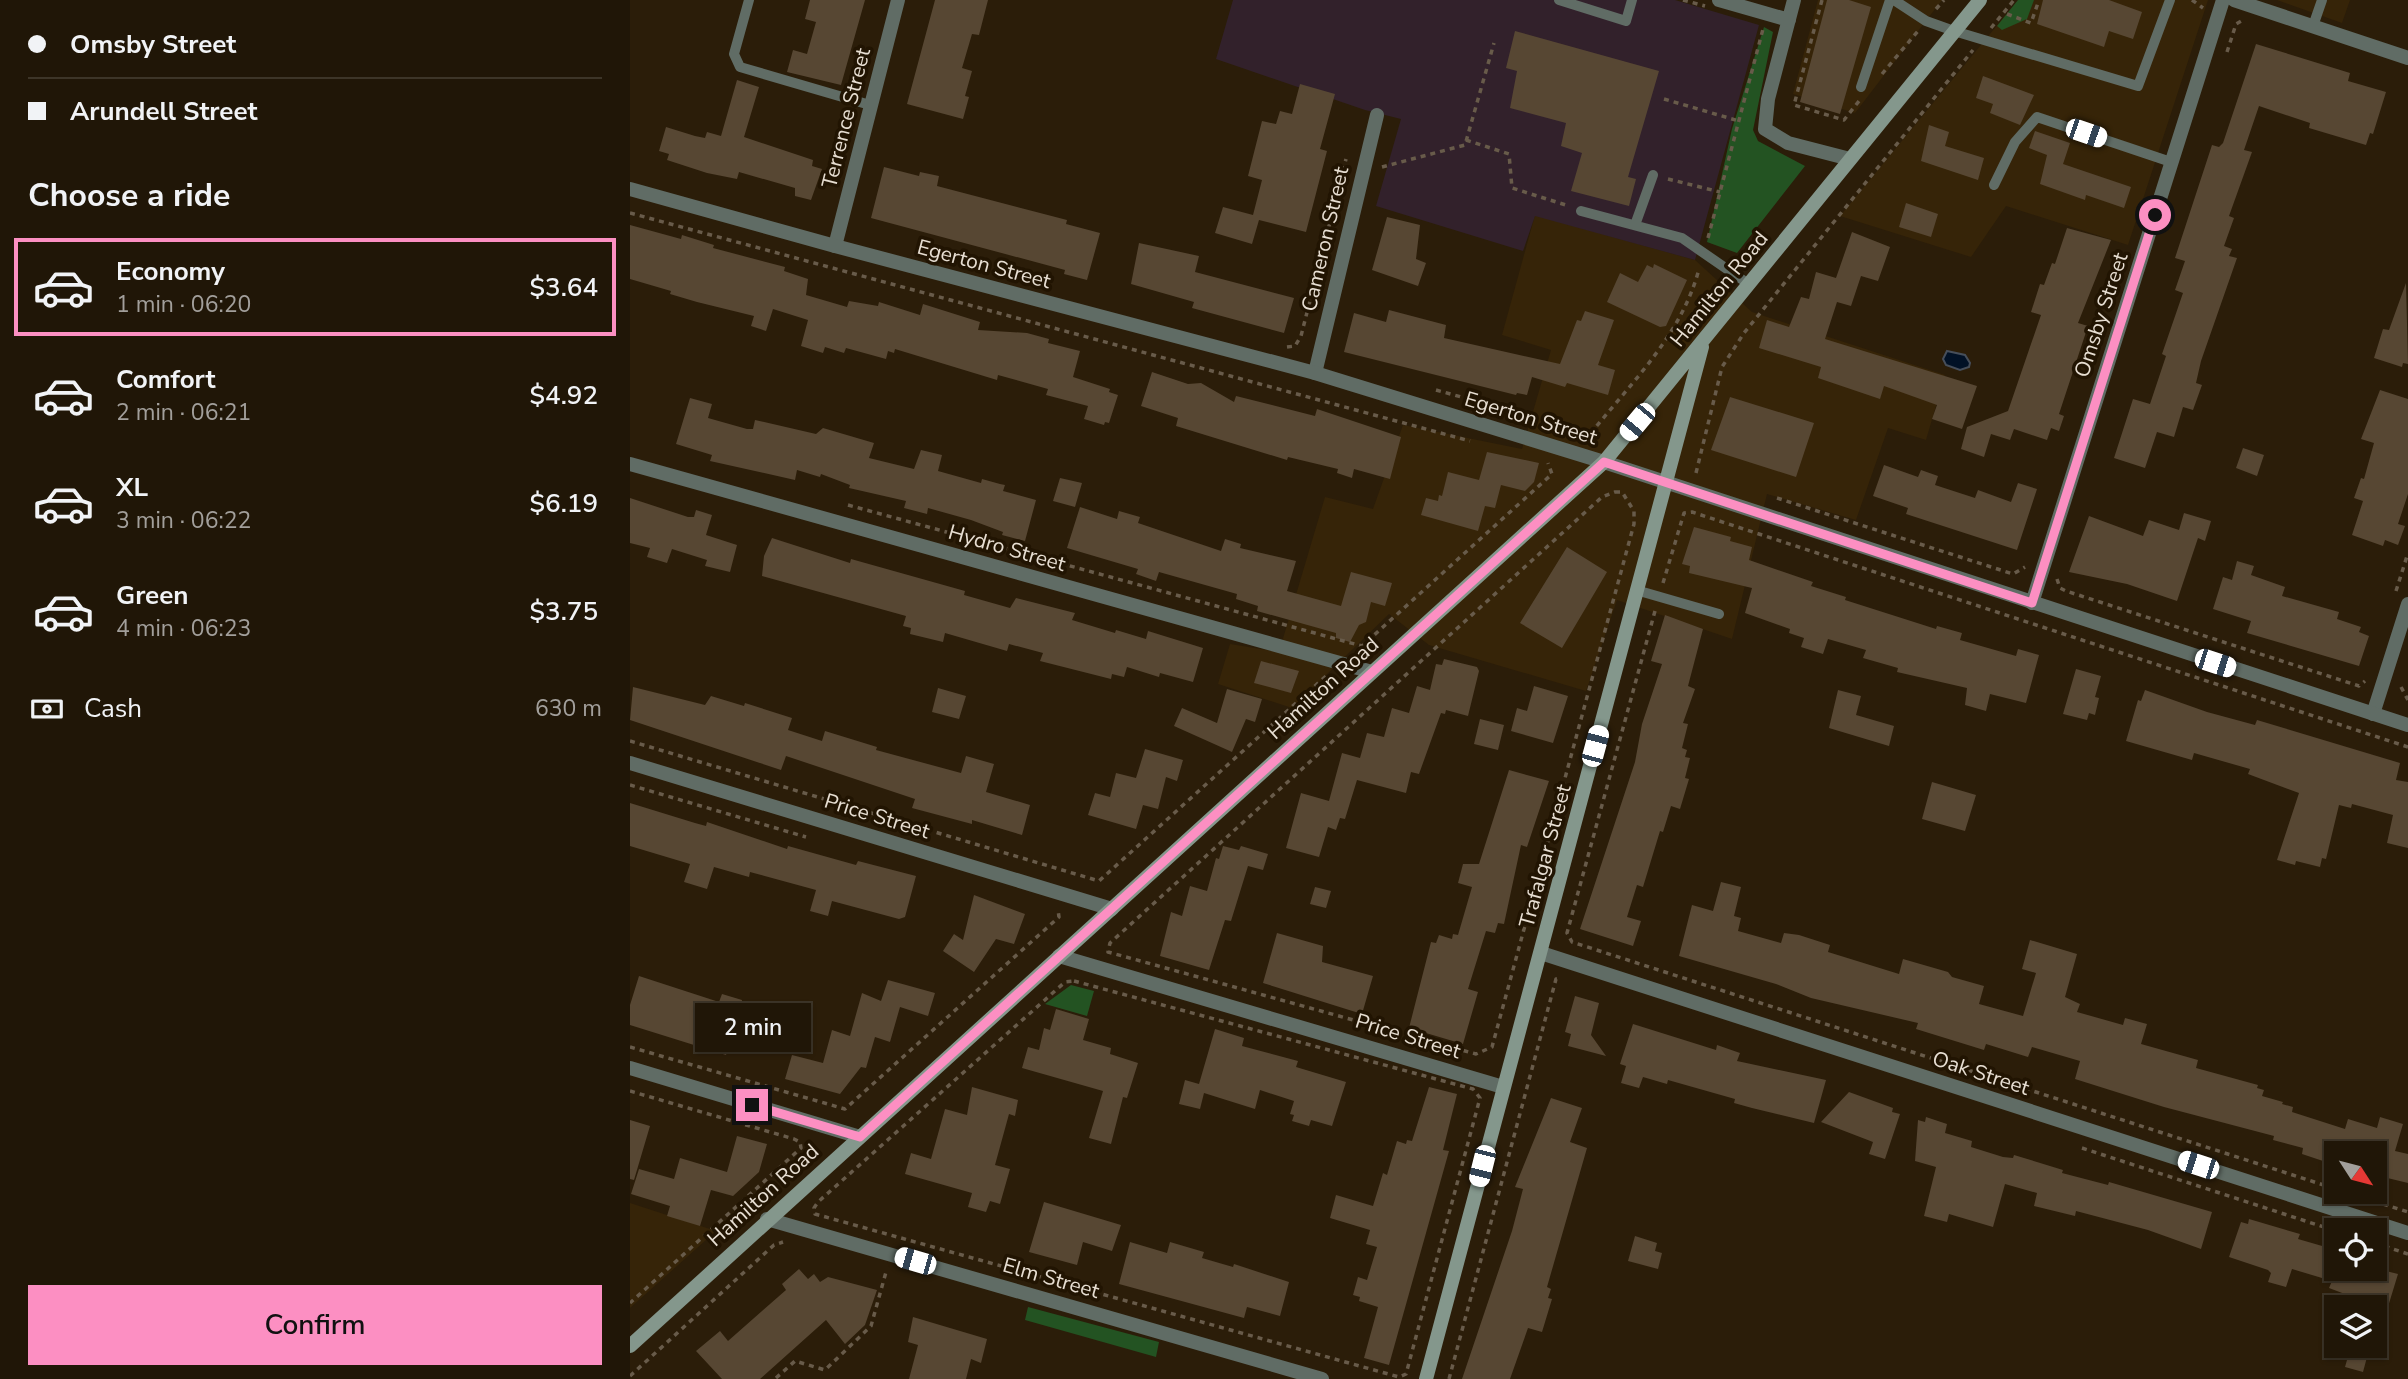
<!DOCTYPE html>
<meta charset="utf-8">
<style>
body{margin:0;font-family:"Nunito Sans",sans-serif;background:#2d2315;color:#f1f3f6;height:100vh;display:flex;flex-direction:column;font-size:26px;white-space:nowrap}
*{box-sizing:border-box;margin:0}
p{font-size:23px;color:#a29f9b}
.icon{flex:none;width:38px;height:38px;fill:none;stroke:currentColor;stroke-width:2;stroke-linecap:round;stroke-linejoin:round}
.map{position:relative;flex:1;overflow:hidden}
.side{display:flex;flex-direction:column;background:#201607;width:630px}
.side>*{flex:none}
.banner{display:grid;align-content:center;height:154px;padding:0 28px;background:#201607}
.needle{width:46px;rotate:126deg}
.controls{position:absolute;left:1694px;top:1141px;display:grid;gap:14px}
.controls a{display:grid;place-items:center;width:63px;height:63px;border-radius:0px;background:#201607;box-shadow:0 2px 5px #0004,0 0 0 2px #3d3528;font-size:35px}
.end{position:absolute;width:32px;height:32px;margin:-16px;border:9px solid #fc8fc2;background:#111;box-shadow:0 0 0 4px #111}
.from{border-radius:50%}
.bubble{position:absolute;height:49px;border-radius:0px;background:#201607;box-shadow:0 2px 5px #0004,0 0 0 2px #3d3528;font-size:23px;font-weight:600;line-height:49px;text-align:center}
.car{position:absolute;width:21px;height:42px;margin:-21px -10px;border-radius:9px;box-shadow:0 0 5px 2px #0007;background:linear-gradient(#fff 24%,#345 0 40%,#fff 0 76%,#345 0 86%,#fff 0)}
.banner b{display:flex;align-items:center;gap:24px;height:66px;font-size:26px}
.banner b+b{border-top:2px solid #3d3528}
.banner i{width:18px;height:18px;background:#f1f3f6}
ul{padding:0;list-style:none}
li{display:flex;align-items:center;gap:21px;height:98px;margin:0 14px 10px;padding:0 14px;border:4px solid transparent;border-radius:0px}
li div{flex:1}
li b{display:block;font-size:26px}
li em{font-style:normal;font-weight:600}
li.on{border-color:#fc8fc2}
li>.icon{width:63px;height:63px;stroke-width:1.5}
h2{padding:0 28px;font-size:32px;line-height:84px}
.pay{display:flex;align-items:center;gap:18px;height:77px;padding:0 28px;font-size:26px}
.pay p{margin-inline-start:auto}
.action{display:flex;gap:14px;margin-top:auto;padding:14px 28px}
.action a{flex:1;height:80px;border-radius:0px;background:#fc8fc2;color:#111;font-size:28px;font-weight:600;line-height:80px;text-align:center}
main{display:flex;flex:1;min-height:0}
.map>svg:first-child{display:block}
</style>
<main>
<section class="side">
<div class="banner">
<b><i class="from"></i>Omsby Street</b>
<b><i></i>Arundell Street</b>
</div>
<h2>Choose a ride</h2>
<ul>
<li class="on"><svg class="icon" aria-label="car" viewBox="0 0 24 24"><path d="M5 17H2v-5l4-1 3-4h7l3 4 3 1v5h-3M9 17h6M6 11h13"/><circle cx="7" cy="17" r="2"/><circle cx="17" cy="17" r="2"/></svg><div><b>Economy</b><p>1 min · 06:20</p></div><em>$3.64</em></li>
<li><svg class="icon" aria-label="car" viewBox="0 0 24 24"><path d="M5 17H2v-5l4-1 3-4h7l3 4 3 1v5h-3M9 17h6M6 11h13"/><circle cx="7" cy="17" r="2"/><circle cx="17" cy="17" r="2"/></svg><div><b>Comfort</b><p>2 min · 06:21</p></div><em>$4.92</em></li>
<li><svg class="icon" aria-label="car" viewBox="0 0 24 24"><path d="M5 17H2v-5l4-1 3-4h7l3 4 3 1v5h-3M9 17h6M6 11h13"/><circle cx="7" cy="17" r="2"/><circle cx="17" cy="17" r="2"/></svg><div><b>XL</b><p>3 min · 06:22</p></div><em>$6.19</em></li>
<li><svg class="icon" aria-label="car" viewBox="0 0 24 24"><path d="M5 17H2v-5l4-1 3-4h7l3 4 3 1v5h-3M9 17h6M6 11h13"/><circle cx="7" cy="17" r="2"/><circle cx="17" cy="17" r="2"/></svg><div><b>Green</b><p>4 min · 06:23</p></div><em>$3.75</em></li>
</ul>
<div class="pay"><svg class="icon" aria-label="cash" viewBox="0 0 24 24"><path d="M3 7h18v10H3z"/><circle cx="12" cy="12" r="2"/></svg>Cash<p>630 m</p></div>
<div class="action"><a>Confirm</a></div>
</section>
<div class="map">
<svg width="1778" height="1379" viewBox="0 0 1778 1379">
<rect width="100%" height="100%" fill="#2b1d09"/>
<path fill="#362408" d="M1188 0H1312L1225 113 1163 94Z
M1388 0H1578L1498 245 1376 206 1341 257 1210 216Z
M1647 0H1720L1712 23Z
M905 215 1065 260 1122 312 1315 375 1296 440 1258 428 1226 520 1137 494 1102 639 987 600 956 691 799 645 759 614 662 708 588 684 600 644 649 652 695 497 743 509 773 425 892 449 921 350 872 335Z
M0 1203 86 1231 0 1308Z"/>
<path fill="#32212b" d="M603 0H1045L1129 25 1065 260 905 216 893 251 746 206 771 119 735 110 586 59Z"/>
<path fill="#235322" d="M1388 0H1404L1397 19 1372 30 1367 26Z
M1134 27 1143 32 1123 130 1128 141 1175 166 1107 253 1077 242 1102 129Z
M441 985 464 991 457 1016 415 1004Z
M398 1307 529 1342 526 1357 395 1320Z"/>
<path fill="#011126" stroke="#464e5a" stroke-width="2" d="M1317 351 1335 355 1340 363 1339 367 1330 370 1316 365 1313 359Z"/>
<path fill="#574733" d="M180 0H235L211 85 157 72 163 50 177 54 186 22 175 19Z
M305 0H358L349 35 342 34 332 68 342 71 335 96 339 97 333 119 277 104Z
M1197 0H1219L1241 7 1210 114 1170 102Z
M1413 0H1479L1512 12 1503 39 1479 31 1474 47 1407 24Z
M885 31 1029 71 998 177 1006 179 999 206 941 191 952 153 931 146 936 123 880 108 887 71 876 68Z
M1626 44 1720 73 1718 81 1756 92 1743 134 1740 133 1736 145 1679 128 1680 123 1629 106 1614 150 1622 152 1599 216 1604 218 1594 246 1602 249 1599 256 1607 258 1571 361 1566 383 1572 385 1563 410 1553 407 1544 437 1527 432 1515 468 1484 458 1503 399 1520 404 1536 356 1532 354 1553 293 1545 290 1555 261 1545 258 1582 145 1589 147 1593 143Z
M1353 76 1404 95 1390 125 1360 113 1363 104 1346 98Z
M107 80 129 87 114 137 183 160 182 166 192 169 181 200 165 196V188L109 172 107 179 77 173 37 160 39 154 29 151 36 127 65 136 75 138 77 132 91 136Z
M670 84 705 94 690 149 697 151 676 232 629 220 622 244 585 233 593 207 623 215 632 180 618 176 632 121 646 124 650 111 662 114Z
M1299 125 1319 132 1315 146 1354 158 1348 180 1291 161Z
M1405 131 1440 143 1433 164 1501 187 1494 208 1456 195 1455 200 1410 184 1417 155 1399 148Z
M254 167 289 176 290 172 309 176 307 186 437 220 436 224 470 233 457 280 434 274 435 270 241 218Z
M1276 203 1308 214 1301 237 1269 227Z
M757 217 790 225 786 259 796 263 788 286 742 270Z
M0 225 51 239 52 235 84 245 83 248 155 267 154 271 178 279 176 295 217 307 219 301 248 306 249 302 290 315 293 304 350 322 348 330 397 333 419 339 418 343 450 351 443 377 480 389 479 392 488 395 479 423 475 422 474 425 454 419 458 406 416 395 418 389 368 375 367 380 265 349 264 353 258 351 256 359 216 348 214 353 195 347 193 353 171 346 178 320 143 309 136 331 121 326 124 316 67 302 40 294 41 291 0 279Z
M1437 228 1481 240 1448 323 1458 326 1429 414 1434 416 1429 431 1421 428 1417 440 1384 429 1380 440 1361 434 1354 457 1331 449 1337 427 1378 411 1411 315 1401 312 1410 284 1414 285 1422 263 1425 264Z
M1222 232 1260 247 1248 281 1231 276 1221 306 1207 302 1195 339 1347 386 1332 429 1302 419 1307 405 1254 386 1250 399 1188 378 1191 367 1129 348 1137 320 1159 327 1171 297 1179 299 1186 272 1206 278Z
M509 243 569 256 565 272 664 298 654 333 562 308 564 302 501 284Z
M1024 264 1057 280 1036 326 1030 327 977 302 990 273 1008 282 1017 265 1023 268Z
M1776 283 1778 364 1773 363 1772 367 1744 358 1753 329 1759 330Z
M759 310 816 325 814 338 930 364 947 320 951 321 955 311 984 320 968 365 985 370 978 395 937 383 935 387 902 377 897 395 887 393 886 395 714 352 724 313 756 322Z
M522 372 558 384 571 383 604 402 606 396 685 416 687 409 771 437 760 479 724 469 722 478 707 473 708 469 658 457 657 460 546 426 548 418 511 406Z
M1750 390 1778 399V494L1768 524 1775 526 1768 545 1755 540 1753 546 1722 535 1733 501 1724 498 1731 478 1734 479 1744 443 1731 439Z
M1100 397 1184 423 1166 477 1081 450Z
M60 398 82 404 78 418 117 429H123L125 420 186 434 193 428 244 443 239 458 284 469 291 450 312 455 308 471 351 483 352 479 370 484 375 485 373 491 406 500 395 541 372 535 373 532 341 520 298 508 297 514 274 508 276 501 219 488 220 485 191 474 190 477 167 470 165 480 80 461 82 455 46 444Z
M1613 448 1634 455 1627 476 1606 468Z
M857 452 909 463 904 482 895 491 871 485 865 508 855 506 848 531 791 515 796 498 808 501 809 495 812 496 818 472 849 480Z
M1254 465 1288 477 1291 470 1308 476 1305 485 1345 498 1348 490 1381 502 1388 483 1407 489 1387 550 1276 514 1278 508 1243 496Z
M430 478 452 483 445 507 423 501Z
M0 498 58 517H64L66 510 82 515 76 535 107 545 100 572 75 566 77 560 42 549 37 563 17 557 20 548 0 543Z
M450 507 487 519 489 511 510 517 508 523 591 551 595 539 611 544 610 548 666 561 657 591 711 606 721 572 762 583 755 606 741 602 736 622 729 625 720 642 706 638V633L627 611 628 606 606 599 607 594 529 572 526 581 506 574 508 569 437 548Z
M1554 513 1581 521 1575 541 1568 538 1547 601 1497 584 1439 572 1459 516 1513 536 1519 520 1549 530Z
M1064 527 1101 537 1100 541 1122 547 1119 560 1183 582 1181 586 1216 597 1215 600 1306 629 1307 626 1332 633 1330 640 1386 656 1388 649 1409 655 1396 703 1360 694 1356 711 1335 705 1337 688 1267 672 1268 668 1233 658 1236 650 1198 639 1193 654 1171 647 1174 638 1159 633 1160 629 1115 613 1122 588 1059 573 1060 566 1052 564Z
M142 538 220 563 221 559 335 591 334 595 380 608 386 598 445 613 442 620 485 633 486 630 516 639 518 631 573 648 563 682 530 673 529 677 497 667 494 677 482 674 481 679 410 661 413 653 379 644 377 651 315 633 313 642 280 634 281 628 273 626 276 616 132 576 134 556Z
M937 547 977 572 932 648 890 623Z
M1607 561 1624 566 1621 575 1655 587 1652 596 1709 612 1707 619 1731 627 1729 632 1739 636 1729 666 1617 633 1621 621 1583 609 1593 577 1602 580Z
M1035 615 1073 629 1058 686 1065 689 1053 723 1058 724 1052 748 1057 750 1055 757 1060 758 1055 778 1059 779 1050 809 1041 806 1033 832 1030 831 1013 887 1007 885 997 917 1011 921 1003 946 950 929 1005 762 1012 724 1032 664 1021 661Z
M814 659 847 667 849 671 838 716 816 710 815 714 811 713 789 774 781 772 776 793 727 780 715 819 710 818 706 830 698 827 689 857 656 848 671 793 699 801 712 753 730 758 737 733 754 737 762 708 779 713 787 686 800 690 806 664 812 665Z
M631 661 669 671 661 693 624 683Z
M1446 669 1471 676 1465 697 1469 698 1465 715 1459 713 1457 720 1433 714Z
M904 686 938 696 923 743 881 731 887 708 897 711Z
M3 687 75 705 81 696 114 706 115 703 162 718 158 730 192 741 195 731 247 747 246 750 331 773 336 756 364 764 356 792 400 805 392 835 342 820V824L282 808 285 799 156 756 151 770 0 720Z
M308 688 336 696 329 719 302 712Z
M597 689 632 699 625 722 616 719 602 752 544 726 552 708 587 723Z
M1208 690 1231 696 1226 715 1264 726 1259 746 1199 728Z
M1515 690 1577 712 1625 725 1627 720 1770 763 1766 780 1778 782V848L1757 843 1763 815 1722 804 1721 808 1709 805 1696 859 1692 858 1690 867 1666 861 1665 865 1647 860 1669 793 1618 774 1620 769 1564 753 1562 760 1496 741 1508 700 1511 701Z
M850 719 874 725 868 750 844 744Z
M515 749 553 760 547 781 536 777 528 809 513 805 506 829 458 815 465 793 480 797 486 773 506 778Z
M879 770 919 781 897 847 891 845 874 924 868 923 865 933 856 931 838 989 848 992 833 1044 779 1028 801 942 806 943 809 935 822 939 823 934 828 935 842 887 828 883 833 864H849Z
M1302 782 1346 795 1335 831 1292 819Z
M0 803 65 823 76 826 77 822 157 849 158 846 226 865 228 861 286 876 275 917 269 919 202 901 198 916 180 911 186 890 120 872 119 877 84 867 77 889 54 882 60 864 0 846Z
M593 846 609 850 611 846 638 854 633 870 618 866 601 921 595 920 579 970 530 956 541 912 552 916 560 886 577 891 586 858 589 859Z
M1091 882 1111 887 1104 916 1111 918 1108 931 1151 943 1154 933 1169 935 1200 945 1198 952 1269 974 1273 959 1318 972 1322 977 1354 986 1349 1004 1393 1016 1406 973 1392 969 1400 940 1447 954 1435 997 1450 1004 1447 1012 1493 1025 1495 1018 1517 1024 1511 1044 1568 1060 1566 1068 1628 1085 1627 1088 1634 1090 1632 1096 1653 1102 1652 1104 1663 1107 1662 1112 1715 1129 1718 1119 1747 1128 1750 1117 1773 1124 1765 1151 1778 1154V1183L1745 1175V1153H1706V1162L1697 1159 1696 1162 1672 1154 1673 1148 1643 1140 1644 1136 1534 1107 1445 1079 1450 1061 1402 1047 1398 1057 1356 1044 1354 1050 1286 1029 1288 1023 1181 998 1146 984 1049 956 1062 905 1083 911Z
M685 887 701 891 696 908 680 904Z
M344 895 395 914 384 944 366 939 344 972 313 951 324 934 333 940Z
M647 933 693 946 692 962 743 976 732 1014 633 983Z
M9 976 89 1002 92 994 112 1000 111 1009 136 1017 125 1051 100 1043 96 1055 0 1025V1005Z
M258 980 305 993 298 1016 270 1007 260 1042 245 1037 236 1068 231 1067 210 1094 155 1079 162 1055 193 1063 202 1030 220 1036 232 993 251 1001Z
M945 996 969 1003 961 1035 976 1056 938 1046 941 1034 935 1032Z
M426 1009 459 1019 453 1040 481 1048 480 1054 508 1063 497 1098 493 1097 481 1144 459 1138 473 1091 392 1068 398 1047 409 1050 414 1028 420 1030Z
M1003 1024 1086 1050 1087 1045 1110 1053 1107 1061 1196 1080 1184 1123 1122 1108 1104 1103 1105 1099 1038 1080 1037 1084 1013 1077 1009 1088 991 1083 996 1066 990 1064Z
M585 1029 614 1038 612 1046 668 1061 666 1067 716 1082 702 1126 681 1120 679 1126 662 1121 664 1115 660 1114 664 1101 630 1090 625 1109 574 1093 570 1109 549 1104 555 1080 569 1084Z
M342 1087 388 1100 385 1116 379 1114 365 1165 380 1169 370 1204 360 1201 356 1212 338 1207 342 1193 275 1174 281 1153 301 1159 315 1109 337 1115Z
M799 1087 827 1094 813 1150 819 1151 759 1365 734 1358 748 1307 729 1301 730 1297 723 1295 728 1277 737 1280 747 1247 736 1244 740 1230 700 1218 706 1195 743 1206 753 1173 757 1175 767 1141 776 1144 777 1140 782 1141Z
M1219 1092 1263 1108 1262 1112 1270 1114 1255 1159 1239 1154 1243 1142 1191 1122Z
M921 1098 952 1108 940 1142 957 1148 917 1287 921 1289 918 1298 922 1299 912 1332 898 1328 880 1379H832L882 1231 893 1189 885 1187Z
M1296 1117 1317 1124 1315 1133 1342 1141 1341 1147 1373 1157 1383 1158 1384 1155 1433 1170 1432 1173 1478 1185 1479 1182 1582 1212 1571 1249 1518 1230 1446 1211 1445 1216 1404 1206 1407 1193 1375 1184 1363 1227 1319 1214 1317 1222 1294 1216 1306 1167 1285 1161 1288 1120 1295 1122Z
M0 1120 20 1126 4 1180 0 1179Z
M107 1136 137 1144 129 1172 103 1196 81 1190 70 1226 37 1216 40 1206 1 1194 9 1169 44 1179 50 1158 97 1172Z
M414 1202 491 1225 482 1251 453 1242 447 1265 399 1252Z
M1619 1219 1670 1234 1668 1239 1706 1250V1269H1748L1768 1274 1757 1310 1699 1288 1702 1281 1662 1269 1656 1287 1638 1282 1641 1273 1638 1270 1599 1257 1611 1222 1618 1224Z
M1005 1236 1027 1243 1025 1251 1032 1253 1028 1269 998 1261Z
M500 1242 537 1253 540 1242 574 1252 572 1258 603 1267 604 1264 659 1282 650 1316 617 1307 614 1318 489 1284Z
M169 1269 178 1279 184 1274 190 1282 198 1277 247 1290 235 1325 215 1344 196 1320 130 1379H92L66 1351 90 1331 98 1341 156 1290 152 1284Z
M283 1317 357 1339 351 1363 341 1359 336 1379H279L288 1345 278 1342Z
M1721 1346H1740L1733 1372 1715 1367Z"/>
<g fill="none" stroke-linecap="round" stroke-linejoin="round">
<path stroke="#685b4a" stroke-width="3.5" stroke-dasharray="5 5" stroke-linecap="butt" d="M1053 0 1075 6
M1192 0 1164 105 1214 120 1229 101
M1562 0 1573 8
M1306 9 1314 0
M1377 14 1401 23 1409 0
M1361 28 1384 0
M1597 52 1606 24 1613 20
M1252 74 1288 31
M1034 99 1109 121
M836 140 879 154 882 188 939 206
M752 167 835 145 864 43
M1038 179 1090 192
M0 213 840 441
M1078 238 1133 29
M657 347 665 346 671 336 716 159
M806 390 961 433C1002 382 1052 334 1069 269
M1066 473 1092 367 1114 333 1343 50
M985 492H992L1004 511V524L862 1047 846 1054 478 952 480 943 972 497Z
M1147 498 1383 574 1395 567
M218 505 732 646 922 474 918 463
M1427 579 1430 588 1436 591 1729 686 1735 681
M1033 583 1054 513 1062 512 1778 747
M1766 591 1778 553
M1025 611 937 933 942 942 1706 1189
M1771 687 1778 700
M0 741 469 881 696 676
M0 785 176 837
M444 981 843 1089 850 1098 776 1374 769 1377 185 1214 184 1208 188 1202 435 982Z
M0 1047 215 1109 429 917 428 910
M0 1091 164 1139 170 1142 171 1148 0 1303
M1452 1148 1706 1231
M1715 1192 1778 1212
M1745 1243 1778 1254
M0 1376 144 1245 153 1242
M146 1378 165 1361 195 1370 241 1326 256 1272
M819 1379 926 979H929"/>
<path stroke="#606c65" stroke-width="10" d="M119 0 104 54 110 67 240 105
M929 0 996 21 1002 0
M1264 0 1296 21 1324 31 1508 86 1540 0
M1683 26 1692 0
M1231 87 1260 0
M1364 185 1385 142 1407 117 1541 162
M951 211 1052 238 1120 285
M1005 225 1023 175
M1006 590 1089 614"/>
<path stroke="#606c65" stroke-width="14" d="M1089 0 1159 20
M1164 0 1138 99 1135 129 1158 143 1220 159
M1604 0 1778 58
M205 246 268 0
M685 373 747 115
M0 464 742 672
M1402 603 1593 0
M1743 714 1778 604
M0 763 482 909
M911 953 1778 1233
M429 956 873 1087
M0 1068 230 1137
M137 1219 692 1379"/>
<path stroke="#606c65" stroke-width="14" d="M0 189 205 246 685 373 974 462 1778 725"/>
<path stroke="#84978c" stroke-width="14" d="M0 1346 974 462 1350 0
M796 1379 1072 347"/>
</g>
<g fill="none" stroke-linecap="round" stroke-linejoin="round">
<path stroke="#fc8fc2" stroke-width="9" d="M122 1105 230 1137 974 462 1402 603 1525 215"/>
</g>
<g text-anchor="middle" stroke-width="7" stroke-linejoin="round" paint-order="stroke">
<g font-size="21" fill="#e7ded2" stroke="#211402">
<text transform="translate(216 118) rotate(-76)" y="7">Terrence Street</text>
<text transform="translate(695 239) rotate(-77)" y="7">Cameron Street</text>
<text transform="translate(354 264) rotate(15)" y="7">Egerton Street</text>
<text transform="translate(1089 289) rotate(-51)" y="7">Hamilton Road</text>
<text transform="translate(1471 315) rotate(-72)" y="7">Omsby Street</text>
<text transform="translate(901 418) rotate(17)" y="7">Egerton Street</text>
<text transform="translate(377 548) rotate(16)" y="7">Hydro Street</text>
<text transform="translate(693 688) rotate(-42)" y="7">Hamilton Road</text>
<text transform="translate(247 816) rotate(17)" y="7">Price Street</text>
<text transform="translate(915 856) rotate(-75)" y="7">Trafalgar Street</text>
<text transform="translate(778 1036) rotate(17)" y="7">Price Street</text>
<text transform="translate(1351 1073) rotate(18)" y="7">Oak Street</text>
<text transform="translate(133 1195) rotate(-42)" y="7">Hamilton Road</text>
<text transform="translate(421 1278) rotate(16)" y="7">Elm Street</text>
</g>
</g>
</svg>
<div class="controls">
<a><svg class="needle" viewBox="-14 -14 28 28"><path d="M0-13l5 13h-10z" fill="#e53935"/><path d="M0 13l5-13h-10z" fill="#a29f9b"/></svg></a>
<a><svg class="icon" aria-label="locate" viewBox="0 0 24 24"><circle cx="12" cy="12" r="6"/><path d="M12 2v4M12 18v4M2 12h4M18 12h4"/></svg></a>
<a><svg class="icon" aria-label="layers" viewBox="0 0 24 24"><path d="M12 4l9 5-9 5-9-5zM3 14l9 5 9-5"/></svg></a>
</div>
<i class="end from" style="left:1525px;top:215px"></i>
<i class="end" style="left:122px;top:1105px"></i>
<div class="bubble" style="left:65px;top:1003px;width:116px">2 min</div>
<i class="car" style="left:1456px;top:133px;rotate:109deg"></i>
<i class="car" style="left:1007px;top:422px;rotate:220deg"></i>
<i class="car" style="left:1585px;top:663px;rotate:108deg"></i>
<i class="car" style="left:965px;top:746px;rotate:15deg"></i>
<i class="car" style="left:1568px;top:1165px;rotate:288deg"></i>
<i class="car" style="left:852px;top:1166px;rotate:194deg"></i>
<i class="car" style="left:285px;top:1261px;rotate:286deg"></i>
</div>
</main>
